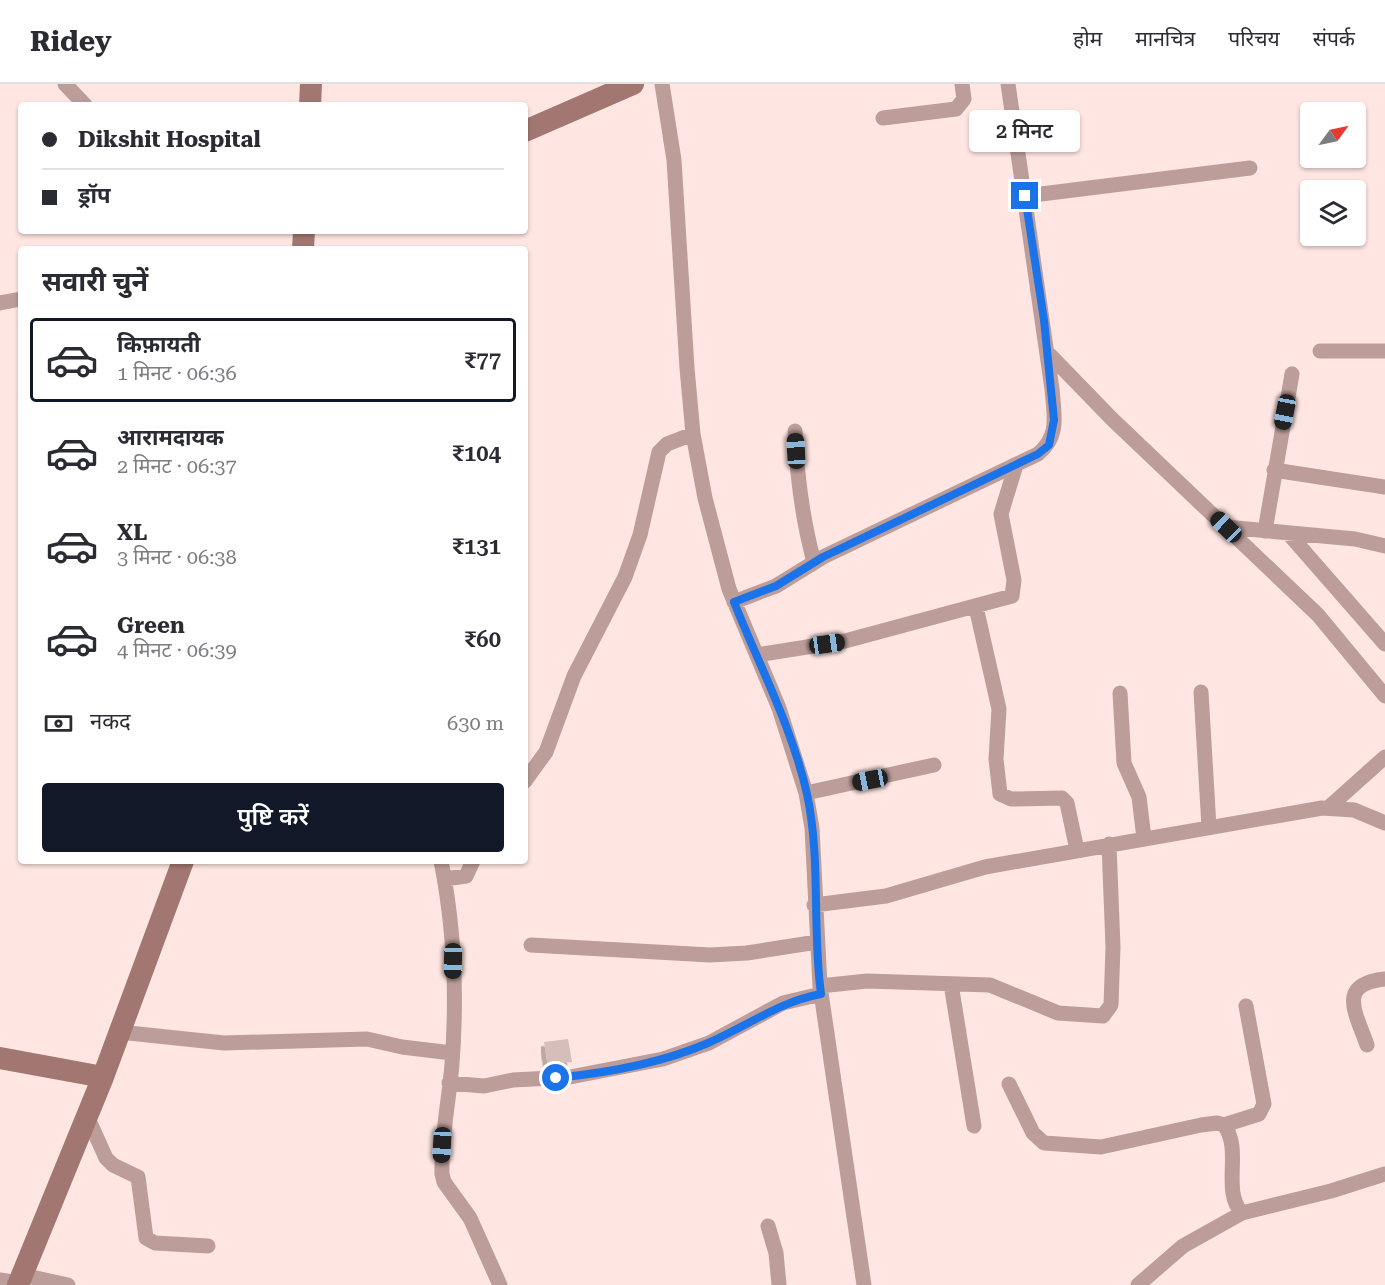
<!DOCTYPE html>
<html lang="hi">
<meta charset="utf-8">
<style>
body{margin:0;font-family:"Roboto Serif","Noto Sans Devanagari",serif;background:#f7f7f7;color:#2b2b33;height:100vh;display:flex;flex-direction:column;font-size:22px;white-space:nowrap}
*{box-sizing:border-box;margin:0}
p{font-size:20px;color:#7c7c81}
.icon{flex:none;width:33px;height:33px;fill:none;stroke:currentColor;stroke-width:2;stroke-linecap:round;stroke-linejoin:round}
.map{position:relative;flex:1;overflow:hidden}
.panel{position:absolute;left:18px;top:162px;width:510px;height:618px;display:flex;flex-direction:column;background:#fff;border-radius:6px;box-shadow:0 2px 4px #0004}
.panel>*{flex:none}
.banner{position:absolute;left:18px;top:18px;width:510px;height:132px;border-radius:6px;box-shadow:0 2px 4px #0004;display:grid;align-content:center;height:132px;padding:0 24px;background:#fff}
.needle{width:39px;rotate:57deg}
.controls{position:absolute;left:1300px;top:18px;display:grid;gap:12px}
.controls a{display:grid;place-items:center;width:66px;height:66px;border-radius:6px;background:#fff;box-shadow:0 2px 4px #0004;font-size:30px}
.end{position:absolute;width:27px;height:27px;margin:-14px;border:8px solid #1a73e8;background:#fff;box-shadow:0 0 0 3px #fff}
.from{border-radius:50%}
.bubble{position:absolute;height:42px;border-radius:6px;background:#fff;box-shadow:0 2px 4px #0004;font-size:20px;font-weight:600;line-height:42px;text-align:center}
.car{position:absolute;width:18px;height:36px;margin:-18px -9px;border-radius:8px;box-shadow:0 0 4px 2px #0007;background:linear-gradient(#222 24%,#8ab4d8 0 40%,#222 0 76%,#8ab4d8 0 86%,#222 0)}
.banner b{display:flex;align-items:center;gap:21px;height:57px;font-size:22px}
.banner b+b{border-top:2px solid #e1e1e2}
.banner i{width:15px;height:15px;background:#2b2b33}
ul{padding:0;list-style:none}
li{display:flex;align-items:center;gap:18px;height:84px;margin:0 12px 9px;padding:0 12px;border:3px solid transparent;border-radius:6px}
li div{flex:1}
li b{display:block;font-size:22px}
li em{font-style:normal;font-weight:600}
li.current{border-color:#111827}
li>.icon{width:54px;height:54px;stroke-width:1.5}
h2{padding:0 24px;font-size:27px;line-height:72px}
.pay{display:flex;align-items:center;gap:15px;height:66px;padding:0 24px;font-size:22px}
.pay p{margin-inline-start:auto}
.cta{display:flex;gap:12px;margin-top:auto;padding:12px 24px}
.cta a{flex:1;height:69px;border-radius:6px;background:#111827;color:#fff;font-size:24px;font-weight:600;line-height:69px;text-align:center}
header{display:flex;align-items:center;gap:36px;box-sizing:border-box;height:84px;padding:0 30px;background:#fff;border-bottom:2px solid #e1e1e2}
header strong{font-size:28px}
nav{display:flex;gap:33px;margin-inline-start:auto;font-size:21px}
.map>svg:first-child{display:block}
</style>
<header>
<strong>Ridey</strong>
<nav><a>होम</a><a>मानचित्र</a><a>परिचय</a><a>संपर्क</a></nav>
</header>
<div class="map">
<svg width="1385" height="1201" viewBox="0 0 1385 1201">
<defs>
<filter id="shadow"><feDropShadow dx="-4.5" dy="4.5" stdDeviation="0" flood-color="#0004"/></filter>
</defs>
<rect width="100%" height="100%" fill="#ffe6e3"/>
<path fill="#d6bebb" filter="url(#shadow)" d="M568 955 572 978 548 981 544 958Z"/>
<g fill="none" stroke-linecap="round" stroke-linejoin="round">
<path stroke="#bc9d99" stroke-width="15" d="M65 0 85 21
M662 0 674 76 687 284 693 350 705 414 729 505 779 624 806 709 812 744 820 902 864 1201
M883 34 956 25 964 15 962 0
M1025 112 1250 84
M0 219 21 215
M1320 267H1385
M1048 269 1112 335 1318 531 1385 612
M795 347C797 393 802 434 814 478
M1274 386 1385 403
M1226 443 1355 455 1385 462
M1265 447 1292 290
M1288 449 1385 560
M734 518 776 502 823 473 1038 370C1060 352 1054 331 1052 305L1008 0
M976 523 999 625 996 675 1000 710 1011 715 1062 714 1067 719 1077 766
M757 571 845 557 1012 512 1014 496 1001 430 1016 381
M1201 608 1209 743
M1120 609 1124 679 1139 713 1144 754
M525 697 546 668 574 592 625 493 640 451 659 368 667 360 693 350
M806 709 934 681
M1328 724 1385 673
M441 777C454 842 457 914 452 980 449 1017 441 1053 442 1090L444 1098 470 1134 500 1201
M445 795 466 792 473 777
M814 821 886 812 985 783 1322 724 1354 726 1385 739
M531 861 710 871 747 869 817 858
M951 900 974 1042
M820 902 867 897 990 901 1058 929 1103 932 1111 921 1113 863 1109 760
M119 948 224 959 367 955 402 963 452 969
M1367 961C1356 929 1336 900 1385 895
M449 999 484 1002 513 996 570 993 663 975 709 959 783 919 821 910
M1009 1000 1033 1049 1044 1059 1101 1063 1201 1041 1217 1039 1224 1041C1243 1066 1221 1106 1242 1129L1331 1107 1385 1090
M87 1032 106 1074 113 1081 138 1093 146 1154 155 1159 208 1162
M1224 1041 1259 1030 1264 1020 1246 922
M768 1142 776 1169 779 1201
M22 1191 68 1201
M0 1196 19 1199
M1138 1201 1183 1162 1242 1129"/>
<path stroke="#a37771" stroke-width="22" d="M310 21 311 0
M525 47 633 0
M303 165 304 147
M0 974 103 993
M18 1201 103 993 183 777"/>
</g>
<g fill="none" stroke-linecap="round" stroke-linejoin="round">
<path stroke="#1a73e8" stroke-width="8" d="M556 994C606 989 662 979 708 959 748 942 778 918 821 910 812 844 821 775 807 710 792 643 759 581 734 518L776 502 823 473 1038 370 1049 361 1054 336 1044 236 1025 112"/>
</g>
</svg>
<div class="controls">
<a><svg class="needle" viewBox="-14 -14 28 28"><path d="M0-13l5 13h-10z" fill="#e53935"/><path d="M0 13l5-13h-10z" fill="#7c7c81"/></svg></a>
<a><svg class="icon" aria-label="layers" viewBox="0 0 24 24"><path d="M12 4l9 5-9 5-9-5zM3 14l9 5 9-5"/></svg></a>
</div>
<i class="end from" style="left:556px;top:994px"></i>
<i class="end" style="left:1025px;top:112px"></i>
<div class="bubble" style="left:969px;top:26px;width:111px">2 मिनट</div>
<i class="car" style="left:1285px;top:328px;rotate:191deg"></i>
<i class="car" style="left:796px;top:367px;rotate:357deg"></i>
<i class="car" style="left:1226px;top:443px;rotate:314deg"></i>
<i class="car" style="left:827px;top:560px;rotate:82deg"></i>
<i class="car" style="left:870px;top:696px;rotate:259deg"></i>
<i class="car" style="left:453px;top:877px;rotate:181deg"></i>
<i class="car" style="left:442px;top:1061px;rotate:183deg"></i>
<div class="banner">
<b><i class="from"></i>Dikshit Hospital</b>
<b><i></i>ड्रॉप</b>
</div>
<section class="panel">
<h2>सवारी चुनें</h2>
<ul>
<li class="current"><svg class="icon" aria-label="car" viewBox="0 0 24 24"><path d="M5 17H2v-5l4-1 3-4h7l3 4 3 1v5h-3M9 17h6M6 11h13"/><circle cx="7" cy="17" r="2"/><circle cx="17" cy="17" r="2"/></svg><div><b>किफ़ायती</b><p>1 मिनट · 06:36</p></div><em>₹77</em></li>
<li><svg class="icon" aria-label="car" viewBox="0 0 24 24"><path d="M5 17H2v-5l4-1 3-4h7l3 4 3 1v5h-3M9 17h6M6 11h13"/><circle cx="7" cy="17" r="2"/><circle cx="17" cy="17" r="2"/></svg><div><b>आरामदायक</b><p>2 मिनट · 06:37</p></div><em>₹104</em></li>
<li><svg class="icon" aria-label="car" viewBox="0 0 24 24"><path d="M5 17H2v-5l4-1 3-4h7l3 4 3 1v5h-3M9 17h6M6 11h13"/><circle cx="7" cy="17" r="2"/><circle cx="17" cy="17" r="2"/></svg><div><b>XL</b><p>3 मिनट · 06:38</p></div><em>₹131</em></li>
<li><svg class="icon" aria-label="car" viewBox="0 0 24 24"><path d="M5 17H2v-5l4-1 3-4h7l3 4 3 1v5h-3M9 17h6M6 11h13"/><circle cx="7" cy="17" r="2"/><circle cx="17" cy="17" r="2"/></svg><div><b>Green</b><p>4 मिनट · 06:39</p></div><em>₹60</em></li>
</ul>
<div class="pay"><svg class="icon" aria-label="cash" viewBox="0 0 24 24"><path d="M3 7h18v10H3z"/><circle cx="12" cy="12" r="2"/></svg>नकद<p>630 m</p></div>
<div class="cta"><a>पुष्टि करें</a></div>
</section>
</div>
